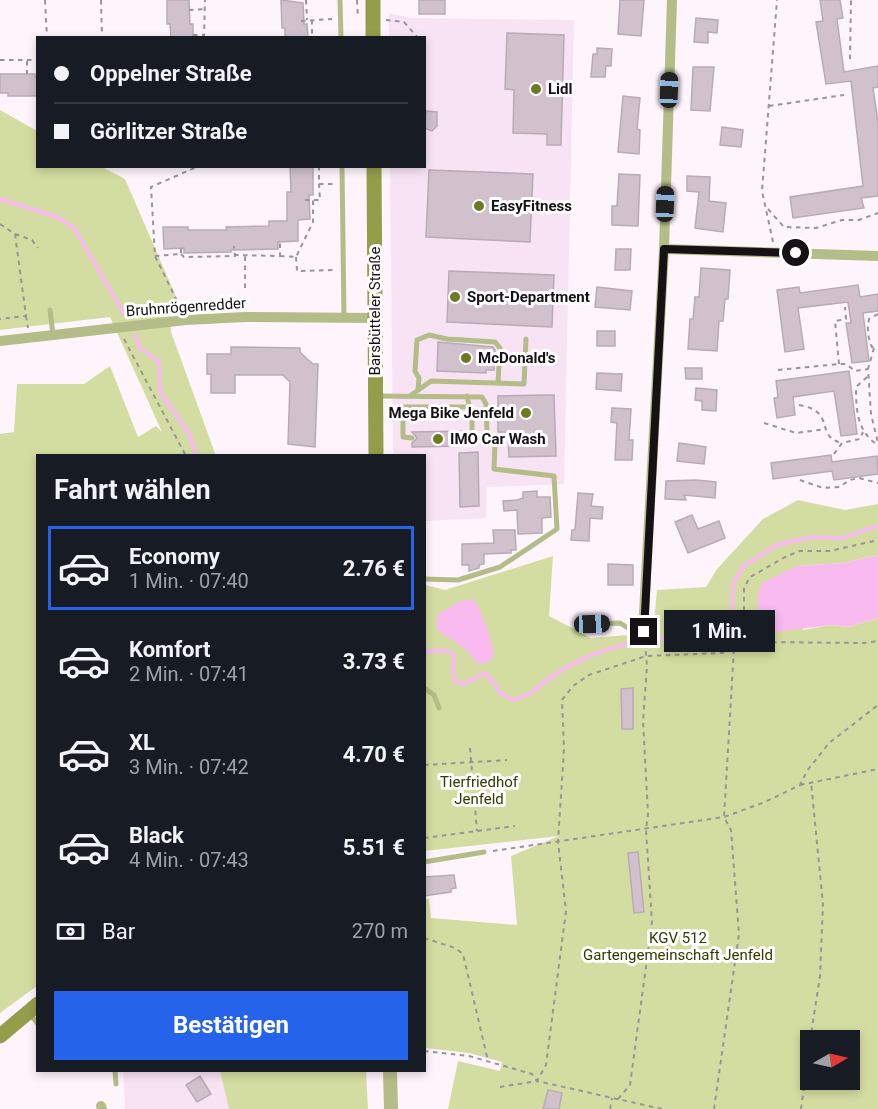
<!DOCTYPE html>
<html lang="de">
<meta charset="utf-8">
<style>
body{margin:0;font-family:Roboto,sans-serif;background:#20242c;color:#f1f3f6;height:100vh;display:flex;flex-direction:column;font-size:22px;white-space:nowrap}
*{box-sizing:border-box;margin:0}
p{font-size:20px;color:#9ea1a6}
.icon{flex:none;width:33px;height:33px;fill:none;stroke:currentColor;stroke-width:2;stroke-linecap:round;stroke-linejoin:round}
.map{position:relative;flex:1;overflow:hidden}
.panel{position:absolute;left:36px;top:454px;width:390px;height:618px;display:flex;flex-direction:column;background:#171b24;border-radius:0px;box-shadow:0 3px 9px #0003}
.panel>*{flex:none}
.banner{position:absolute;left:36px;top:36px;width:390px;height:132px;border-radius:0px;box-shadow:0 3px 9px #0003;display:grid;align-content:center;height:132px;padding:0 18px;background:#171b24}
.needle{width:39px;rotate:81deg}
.buttons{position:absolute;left:800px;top:1030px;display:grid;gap:12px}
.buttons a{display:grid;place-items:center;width:60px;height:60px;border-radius:0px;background:#171b24;box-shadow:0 3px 9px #0003;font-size:30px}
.end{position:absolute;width:27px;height:27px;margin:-14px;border:8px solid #161115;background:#fff;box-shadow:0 0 0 3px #fff}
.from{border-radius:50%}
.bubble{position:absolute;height:42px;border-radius:0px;background:#171b24;box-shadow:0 3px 9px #0003;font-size:20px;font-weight:700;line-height:42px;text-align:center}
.car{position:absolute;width:18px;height:36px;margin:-18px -9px;border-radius:8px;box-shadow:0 0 4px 2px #0007;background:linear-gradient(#222 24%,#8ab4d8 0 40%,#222 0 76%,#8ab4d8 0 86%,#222 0)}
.banner b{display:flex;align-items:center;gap:21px;height:57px;font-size:22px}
.banner b+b{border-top:2px solid #363941}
.banner i{width:15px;height:15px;background:#f1f3f6}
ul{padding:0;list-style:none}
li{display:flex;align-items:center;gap:18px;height:84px;margin:0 12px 9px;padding:0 6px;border:3px solid transparent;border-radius:0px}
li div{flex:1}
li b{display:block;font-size:22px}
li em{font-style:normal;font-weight:700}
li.current{border-color:#2563eb}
li>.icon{width:54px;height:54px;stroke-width:1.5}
h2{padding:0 18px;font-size:27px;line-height:72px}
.pay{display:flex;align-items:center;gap:15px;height:66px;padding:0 18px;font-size:22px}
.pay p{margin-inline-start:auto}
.cta{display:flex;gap:12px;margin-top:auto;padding:12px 18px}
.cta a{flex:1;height:69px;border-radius:0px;background:#2563eb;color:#fff;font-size:24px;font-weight:700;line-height:69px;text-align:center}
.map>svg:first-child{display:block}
</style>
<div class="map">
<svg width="878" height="1109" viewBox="0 0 878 1109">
<rect width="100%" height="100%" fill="#fef4fc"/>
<path fill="#f8e3f5" d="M389 13 410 18 574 20 564 484 487 487 486 518 425 521 424 456H393L390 167 424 166V38L389 37Z
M123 1071H220L229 1109H125Z"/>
<path fill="#d4dda1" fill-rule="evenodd" d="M0 110 37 131 38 166 102 167 125 179 181 308 170 310 171 332 216 456H38L37 986 0 1013V434L14 432 17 384H84L110 366 138 437 156 426 162 432 110 317 0 330Z
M798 500 845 510 878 504V555L843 563 797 566 803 630 832 625 848 627 878 618V1109H448L458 1061 500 1071 502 1062 469 1053 425 1048 424 899H429L431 918 517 925 511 856 559 836 425 851V585L445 590 553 556 549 616 591 638 653 633 657 590 706 587 717 569 763 519ZM810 1041H849V1080H810Z
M220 1071H366L368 1109H229Z"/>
<path fill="#f8baef" d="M878 555V618L848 627 832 625 768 633C757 617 754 601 762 583L797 566 843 563Z
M474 599C484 619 491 635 494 656L486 664 476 663C467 645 451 642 437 629V615L460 601Z"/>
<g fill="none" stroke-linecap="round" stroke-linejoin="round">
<path stroke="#f8baef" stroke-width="4" d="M0 199 57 217 74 228 125 315
M135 335 139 347 159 362 160 392 189 434 197 456
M649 641 720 632 732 615 733 584 743 566 777 545 811 537 842 538 878 526
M424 652 444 650 454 654 453 672 456 682 464 684 480 675 487 674 500 693 513 700C535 694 536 687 553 676 578 659 604 648 634 643"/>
</g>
<path fill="#d0c1cd" stroke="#b8aab6" stroke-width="1.5" d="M167 0H189L190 24H193V38H171L170 24H167Z
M281 0 303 3 304 24H307L308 38H285V28H282Z
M419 0H445V14H419Z
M620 0H644L641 36 618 34Z
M820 0H840L843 18 837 19 844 72 878 66V87L873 88 878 122V196L861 198 864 208 793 218 790 197 863 186 851 81 826 84 816 22 823 21Z
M696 18 718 20 717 33 708 32V43L694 42Z
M507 33 564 35 561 145H547V134L513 133 514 90 505 89Z
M597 48 612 49 611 66H606L605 77H591L593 54H597Z
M693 67H714L710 111 691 110Z
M0 74H35V77H38V96H8V93H0Z
M623 96 640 98 637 129 640 130 639 154 618 152Z
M426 111 437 112V126L432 131 424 128Z
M722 127 743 130 741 147 720 145Z
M290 166H313V195H309L310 219 298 220V241L278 242V249L231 250V252L184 253V248L164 249 163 227H188V230H227L226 227 269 226V221H287V192H291Z
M429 170 533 174 530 242 426 237Z
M619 174 640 175 638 226 612 225V206H617Z
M687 176 710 177 709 201 726 203 723 232 695 228 699 192 687 191Z
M616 249H631L630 270H615Z
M701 268 730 270 728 299H725L723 321H719L717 351 688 349 690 319H693L695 297H699Z
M449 271 554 275 552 327 447 322Z
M858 285 860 297 878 294V311L863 313 869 361 852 363 846 323H851L848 302 798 308 804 349 785 352 777 290 799 287 800 293Z
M597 287 632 291 630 310 595 307Z
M597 331H615V346H597Z
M438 342 493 347 495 350 494 370H486V373L437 371Z
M231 347 300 348V352L307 359 313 364H318L315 447 288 444 290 382 283 375H235V393H211V374H207V354H231Z
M685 368H702V379H686Z
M849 371 857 434 841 436 834 391 793 397 795 415 777 418 774 398 778 397 776 381Z
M597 373 622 374 621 391 596 389Z
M696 388 717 390 716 411 702 410V401L695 400Z
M544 395H554L556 456 509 457 508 432H498V396Z
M612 408 631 409 629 440H633L632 460H615L617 423 611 422Z
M464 431 459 438 464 442V446L412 447V443L417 438 412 432Z
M679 443 706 447 704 464 677 461Z
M478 452 479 506 460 507 459 453Z
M831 455 832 462 877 456 878 474 834 480 832 471 773 479 771 463Z
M696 480 716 482 715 498 684 495 686 500 665 499 666 481Z
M537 491V497H550L551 517 542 518V533L518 534 517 510 504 511 503 501 517 500 523 498V492Z
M578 493 593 494 591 506 603 507 602 519 590 518 589 541 571 540 572 530H575Z
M692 515 698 529 719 521 725 538 688 553 675 522Z
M493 530H515L516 550H511V553L484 554V564L479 565V568L469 571V565H462V544L494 543Z
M608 564 633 565V585H608Z
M633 688V729H622L621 689Z
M638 852 644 912 634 913 628 853Z
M454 875 456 888 451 889V892L424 896V877Z
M200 1076 211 1094 197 1102 186 1085Z
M548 1090 562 1093 559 1109H543Z"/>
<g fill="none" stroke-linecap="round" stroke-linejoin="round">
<path stroke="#9a9399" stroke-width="2" stroke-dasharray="4.5 4.5" stroke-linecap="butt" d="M45 0 47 38
M101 0 102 38
M306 0 307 20
M357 0 358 18
M189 10 206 9
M312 20V38
M386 20 404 22 418 38
M301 21 332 19
M193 35H204
M204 38 205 0
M850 59 851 0
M0 60H38
M27 61V74
M769 106 844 95
M319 166V184H335
M305 200H320L319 184
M768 209 784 227 816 228 842 220H859L878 213
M0 224 15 234 26 316 0 319
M15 234 32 240 38 248
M773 242 762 191 777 0
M181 254 184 257 235 256 234 246
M234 255 280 256V242
M155 256 181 254V246
M280 256 296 257 313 222V200
M296 257 297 271 334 270
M245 288V255
M181 309 155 256 151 187 199 166
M878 314 869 319C867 330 868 338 872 347L878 349
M26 316 28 328
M124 339 186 456
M874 348 868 369 871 414 878 443
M839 364 835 321 846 319 845 307
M778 370 839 364H846L855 371 868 369
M867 377 856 387C856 410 857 432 878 445
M799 405C837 411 814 437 842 443
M764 423 796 433 826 429
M834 454 842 443 860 439 863 432
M800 480 823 488 839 487 850 480 859 478 878 483
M470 748 477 831
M424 765 507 760
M800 785 878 769
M424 838 515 826
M493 851 724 817 765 802 800 785 807 771 829 743 878 705
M424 938 455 948 463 954 488 1061
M810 1041 820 976 823 904 811 782
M424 1051 469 1056 532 1074 537 1081 662 1109
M500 1087 537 1081 546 1065 566 911 558 842 564 749 562 700 573 686 589 675 646 656 722 653 734 648 763 642 864 643 878 641
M618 1099 630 1085 652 922 646 830 648 814 643 721 647 666 645 643
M610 1109 612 1098
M714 1109 739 934 731 830 724 817 734 648 744 611V588L750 577 787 556 800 551H830L878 540
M801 1109 810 1042"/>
<path stroke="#b4bc87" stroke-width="5" d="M340 0 341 38
M342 166 344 318
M50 310 53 335
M418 390 419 378 415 371 417 340 429 335 447 339 495 342 500 348 498 383
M377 396 482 397 486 404 487 431
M410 396 431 381 524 384 526 339
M464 437 472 435V418L467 396
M412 438 403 437V407H468
M424 579 458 580 500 567 557 529 554 476 494 469 495 443
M592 624 620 623 631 630 643 631
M424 688 434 695 439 708
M424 862 484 852
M29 1013 38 1024
M115 1071 116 1084"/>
<path stroke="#b4bc87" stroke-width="10" d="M664 249 878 256
M0 341 186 320 245 317 374 318
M643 631 664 249 672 0
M101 1106 102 1109"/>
<path stroke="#b4bc87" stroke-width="14" d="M390 1071 391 1109"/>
<path stroke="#949d4a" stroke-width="15" d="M373 0V38
M374 166 376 456
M0 1036 38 1004"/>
</g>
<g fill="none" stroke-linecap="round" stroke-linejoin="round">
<path stroke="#161115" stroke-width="8" d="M644 632 664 249 796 253"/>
</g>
<g fill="#707822" stroke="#fff" stroke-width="2">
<circle cx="536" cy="89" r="6"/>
<circle cx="479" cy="206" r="6"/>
<circle cx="455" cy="297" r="6"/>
<circle cx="466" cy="358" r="6"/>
<circle cx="526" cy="413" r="6"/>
<circle cx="438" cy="439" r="6"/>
</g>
<g text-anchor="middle" stroke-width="6" stroke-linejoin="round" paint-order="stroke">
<g font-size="15" font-weight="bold" fill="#161115" stroke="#fff" text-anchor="start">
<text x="548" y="94">Lidl</text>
<text x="491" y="211">EasyFitness</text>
<text x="467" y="302">Sport-Department</text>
<text x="478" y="363">McDonald's</text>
<text x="514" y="418" text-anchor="end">Mega Bike Jenfeld</text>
<text x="450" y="444">IMO Car Wash</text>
</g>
<g font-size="15" fill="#161115" stroke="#fff">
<text transform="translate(186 307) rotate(-4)" y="5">Bruhnrögenredder</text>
<text transform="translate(375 311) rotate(-90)" y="5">Barsbütteler Straße</text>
</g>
<g font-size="15" fill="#353a00" stroke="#fff">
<text x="479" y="787">Tierfriedhof<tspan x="479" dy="17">Jenfeld</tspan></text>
<text x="678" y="943">KGV 512<tspan x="678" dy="17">Gartengemeinschaft Jenfeld</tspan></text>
</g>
</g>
</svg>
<div class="buttons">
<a><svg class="needle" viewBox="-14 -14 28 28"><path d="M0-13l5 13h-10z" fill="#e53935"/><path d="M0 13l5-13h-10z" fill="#9ea1a6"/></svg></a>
</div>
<i class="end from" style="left:796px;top:253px"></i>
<i class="end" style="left:644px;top:632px"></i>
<div class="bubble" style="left:664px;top:610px;width:111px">1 Min.</div>
<i class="car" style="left:669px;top:90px;rotate:2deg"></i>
<i class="car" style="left:665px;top:204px;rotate:2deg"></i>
<i class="car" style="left:592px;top:624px;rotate:88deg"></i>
<div class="banner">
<b><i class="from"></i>Oppelner Straße</b>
<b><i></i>Görlitzer Straße</b>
</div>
<section class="panel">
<h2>Fahrt wählen</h2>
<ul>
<li class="current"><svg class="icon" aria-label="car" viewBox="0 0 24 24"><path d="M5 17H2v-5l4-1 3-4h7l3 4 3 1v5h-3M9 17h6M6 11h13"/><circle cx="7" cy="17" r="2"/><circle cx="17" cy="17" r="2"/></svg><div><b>Economy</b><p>1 Min. · 07:40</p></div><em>2.76 €</em></li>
<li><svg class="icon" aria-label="car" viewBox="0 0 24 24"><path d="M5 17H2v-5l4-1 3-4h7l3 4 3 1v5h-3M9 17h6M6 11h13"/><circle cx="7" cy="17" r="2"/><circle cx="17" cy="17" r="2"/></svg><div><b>Komfort</b><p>2 Min. · 07:41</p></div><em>3.73 €</em></li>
<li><svg class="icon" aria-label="car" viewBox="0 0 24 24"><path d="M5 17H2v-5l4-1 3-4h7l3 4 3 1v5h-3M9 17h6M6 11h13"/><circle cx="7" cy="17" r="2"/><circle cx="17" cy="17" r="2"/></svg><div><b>XL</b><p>3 Min. · 07:42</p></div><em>4.70 €</em></li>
<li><svg class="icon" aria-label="car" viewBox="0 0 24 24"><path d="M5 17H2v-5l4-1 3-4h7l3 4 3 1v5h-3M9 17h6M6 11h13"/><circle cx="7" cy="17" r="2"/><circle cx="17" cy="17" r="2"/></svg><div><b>Black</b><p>4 Min. · 07:43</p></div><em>5.51 €</em></li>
</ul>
<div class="pay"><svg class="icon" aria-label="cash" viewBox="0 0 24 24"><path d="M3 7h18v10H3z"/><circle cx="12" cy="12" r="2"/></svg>Bar<p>270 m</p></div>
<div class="cta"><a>Bestätigen</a></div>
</section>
</div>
